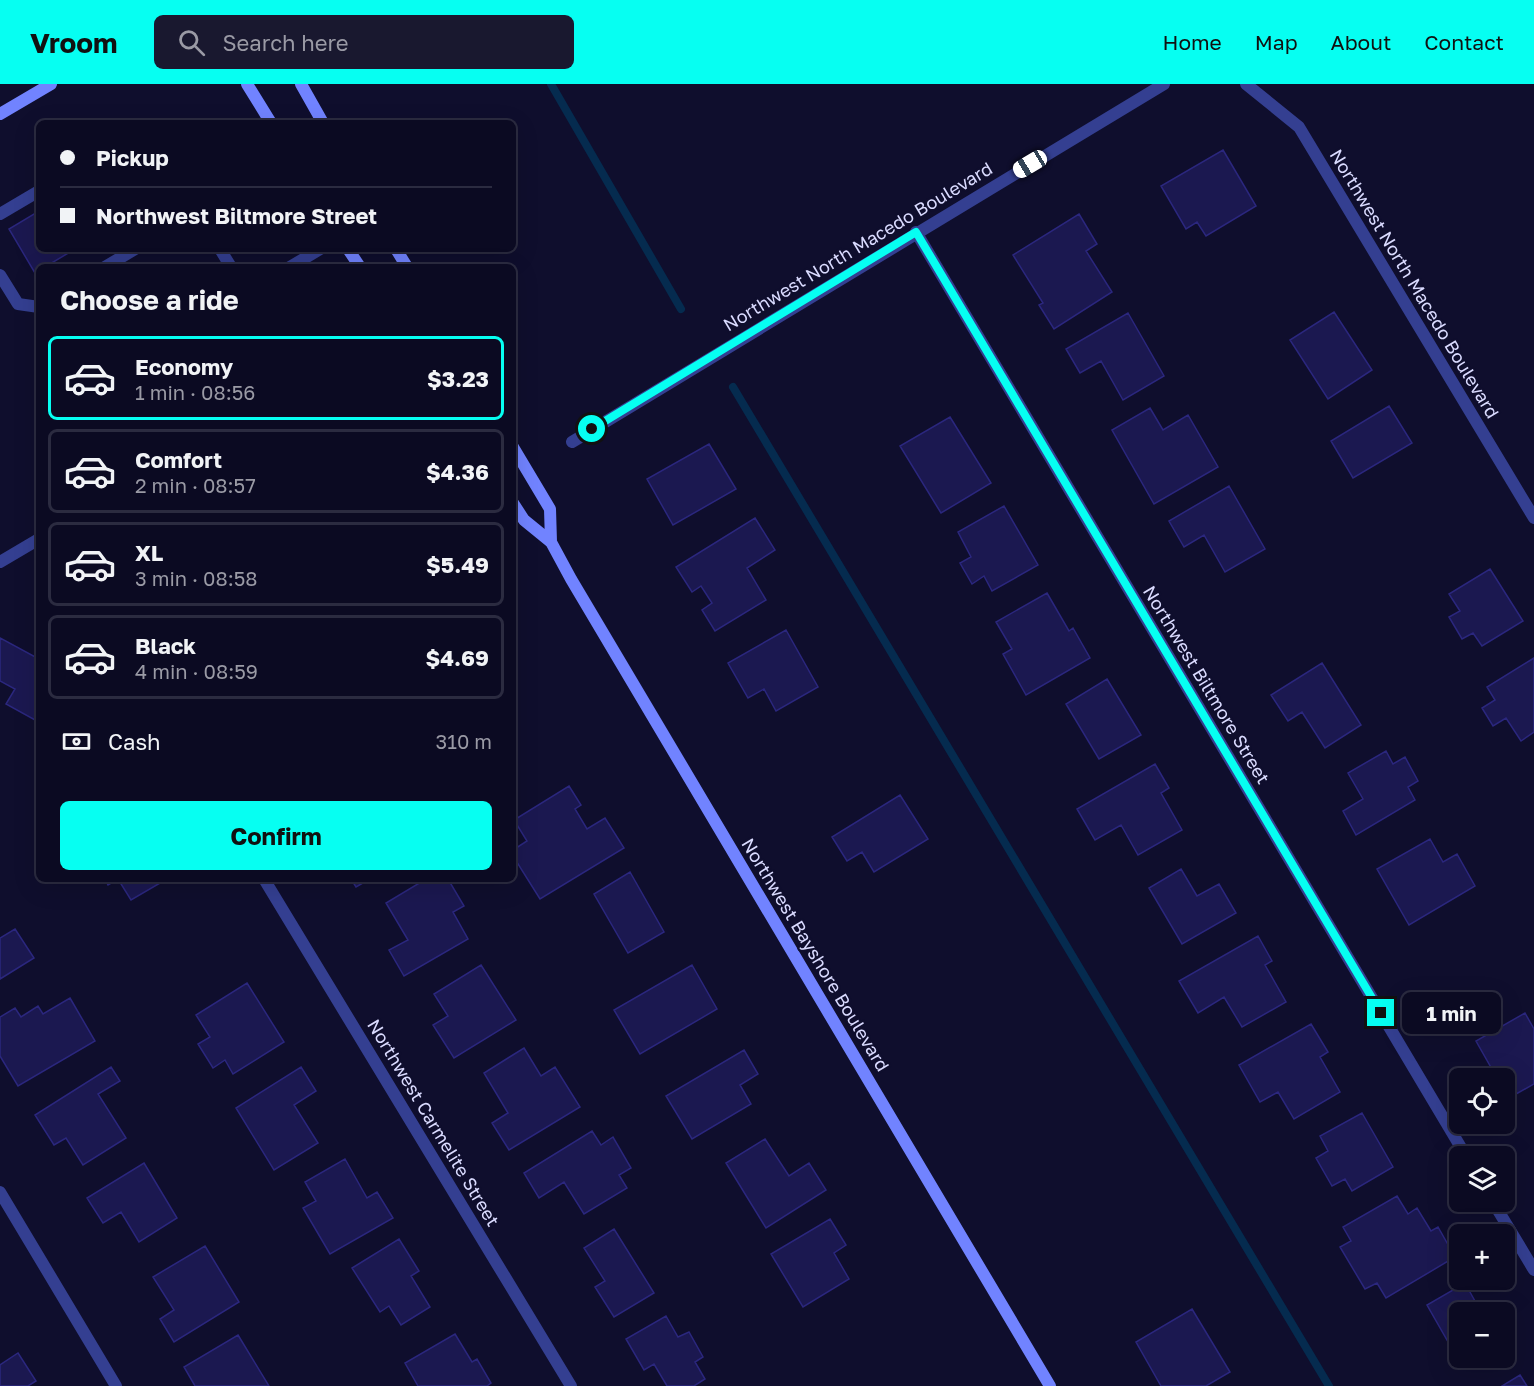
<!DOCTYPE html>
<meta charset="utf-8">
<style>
body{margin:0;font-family:"Golos Text",sans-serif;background:#19182f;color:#f1f3f6;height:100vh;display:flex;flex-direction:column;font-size:22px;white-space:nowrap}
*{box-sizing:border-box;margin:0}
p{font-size:20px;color:#9a9aa5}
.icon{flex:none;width:33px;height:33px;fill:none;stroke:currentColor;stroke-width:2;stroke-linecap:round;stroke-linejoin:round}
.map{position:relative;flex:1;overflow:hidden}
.drawer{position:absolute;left:36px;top:180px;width:480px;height:618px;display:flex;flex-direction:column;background:#0b0a22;border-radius:9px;box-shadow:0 6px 24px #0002,0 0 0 2px #2b2b40}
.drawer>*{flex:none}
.guide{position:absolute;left:36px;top:36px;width:480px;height:132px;border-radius:9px;box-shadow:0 6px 24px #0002,0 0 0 2px #2b2b40;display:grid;align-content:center;height:132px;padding:0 24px;background:#0b0a22}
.fabs{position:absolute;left:1449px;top:984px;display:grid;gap:12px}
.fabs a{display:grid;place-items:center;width:66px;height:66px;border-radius:9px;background:#0b0a22;box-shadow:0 6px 24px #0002,0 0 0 2px #2b2b40;font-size:30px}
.end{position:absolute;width:27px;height:27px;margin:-14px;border:8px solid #06fff2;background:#111;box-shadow:0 0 0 3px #111}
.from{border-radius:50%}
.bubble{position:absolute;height:42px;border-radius:9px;background:#0b0a22;box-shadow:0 6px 24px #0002,0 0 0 2px #2b2b40;font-size:20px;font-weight:700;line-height:42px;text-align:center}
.car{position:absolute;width:18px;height:36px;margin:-18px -9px;border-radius:8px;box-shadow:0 0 4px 2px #0007;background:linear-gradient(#fff 24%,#345 0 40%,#fff 0 76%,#345 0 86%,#fff 0)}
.guide b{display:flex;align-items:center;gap:21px;height:57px;font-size:22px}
.guide b+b{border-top:2px solid #2b2b40}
.guide i{width:15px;height:15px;background:#f1f3f6}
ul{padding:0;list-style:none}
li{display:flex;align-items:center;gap:18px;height:84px;margin:0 12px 9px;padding:0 12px;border:3px solid #2b2b40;border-radius:9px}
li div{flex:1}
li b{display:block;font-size:22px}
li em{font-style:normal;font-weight:700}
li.active{border-color:#06fff2}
li>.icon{width:54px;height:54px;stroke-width:1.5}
h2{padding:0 24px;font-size:27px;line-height:72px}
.pay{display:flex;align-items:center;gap:15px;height:66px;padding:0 24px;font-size:22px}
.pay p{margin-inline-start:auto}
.action{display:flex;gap:12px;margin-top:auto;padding:12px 24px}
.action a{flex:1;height:69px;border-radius:9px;background:#06fff2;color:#111;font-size:24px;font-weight:700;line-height:69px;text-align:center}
header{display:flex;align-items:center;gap:36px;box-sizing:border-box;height:84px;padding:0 30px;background:#06fff2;color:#111}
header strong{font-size:28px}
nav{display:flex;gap:33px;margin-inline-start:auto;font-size:21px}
.search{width:420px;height:54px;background:#19182f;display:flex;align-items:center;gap:15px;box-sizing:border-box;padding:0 21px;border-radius:9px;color:#9a9aa5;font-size:22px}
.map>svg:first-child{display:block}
</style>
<header>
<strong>Vroom</strong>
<div class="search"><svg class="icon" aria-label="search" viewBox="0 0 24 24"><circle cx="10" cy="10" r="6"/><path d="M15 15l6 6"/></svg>Search here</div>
<nav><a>Home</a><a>Map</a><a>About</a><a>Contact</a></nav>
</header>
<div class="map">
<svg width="1534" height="1302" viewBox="0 0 1534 1302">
<rect width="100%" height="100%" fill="#0f0e2d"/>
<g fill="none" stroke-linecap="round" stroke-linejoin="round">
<path stroke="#052b4f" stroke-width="8" d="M551 0 681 225
M733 303 1329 1302"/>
</g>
<path fill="#1b1850" stroke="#2b277e" stroke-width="1.5" d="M1223 66 1256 122 1206 152 1197 138 1186 145 1161 102Z
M39 127V165H75L45 183H39L35 189 9 145Z
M1079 130 1097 160 1086 167 1112 208 1054 245 1039 221 1043 219 1013 171Z
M1334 228 1372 286 1328 315 1290 256Z
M1128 229 1164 292 1123 316 1101 277 1080 289 1066 265Z
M1389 322 1412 359 1353 394 1331 357Z
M1150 324 1163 346 1188 331 1218 383 1154 420 1112 346Z
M950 333 991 399 941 429 900 362Z
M709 360 736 405 673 441 647 395Z
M1229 402 1265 465 1225 488 1204 451 1184 463 1169 437Z
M1004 422 1038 481 992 507 984 492 972 500 960 479 971 473 958 448Z
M755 434 775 466 747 484 766 516 715 547 702 526 712 519 701 502 692 508 676 483Z
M1490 485 1523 537 1482 562 1473 549 1462 555 1449 533 1460 527 1449 510Z
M1047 509 1069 547 1073 544 1090 574 1026 611 1003 570 1012 565 996 538Z
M786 546 818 603 776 627 764 605 748 614 728 579Z
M0 554 39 575V629L35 636 6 620 15 605 0 597Z
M1534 574V648L1521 657 1506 634 1493 642 1482 624 1495 616 1487 603Z
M1322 579 1361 641 1325 664 1302 628 1288 637 1271 611Z
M1107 595 1141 651 1099 675 1066 620Z
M1386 667 1393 680 1405 673 1418 697 1408 703 1415 716 1356 751 1343 727 1363 715 1348 689Z
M1155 680 1169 704 1161 709 1182 746 1138 771 1121 741 1095 756 1077 725Z
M569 702 581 721 575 725 587 745 605 734 624 764 540 815 513 772V766L527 757 514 736Z
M900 711 928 755 874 788 862 768 847 777 832 753Z
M1430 755 1443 778 1457 770 1475 802 1409 841 1377 785Z
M1181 785 1197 812 1219 800 1236 829 1182 860 1149 804Z
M630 788 664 848 628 869 594 810Z
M105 795H167L131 816 118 795 108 801Z
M351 795H370L356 803Z
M426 795H448L464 822 453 828 468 855 404 892 389 866 408 856 386 819Z
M15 845 34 874 0 895V854Z
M1258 852 1272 877 1265 881 1286 918 1242 943 1224 913 1198 929 1179 897Z
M481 881 516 936 454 974 433 941 448 932 434 910Z
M692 881 717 925 640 970 614 926Z
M247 899 284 958 233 990 225 976 213 984 198 960 210 953 196 931Z
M70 914 95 957 18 1002 0 972V933L15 924 21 933 38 922 43 930Z
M1525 929 1534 945V1000L1509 1014 1504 1007V994H1497L1476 957Z
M1311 940 1328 968 1320 973 1340 1008 1294 1035 1278 1008 1260 1018 1239 981Z
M524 964 541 992 555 983 580 1023 509 1066 492 1039 508 1029 484 989Z
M744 966 758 990 740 1001 751 1020 692 1055 666 1012Z
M111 983 120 997 98 1010 126 1054 83 1081 66 1054 54 1061 35 1031Z
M301 983 316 1007 294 1021 318 1059 274 1086 236 1024Z
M1362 1029 1393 1083 1352 1107 1345 1095 1332 1102 1316 1074 1328 1067 1320 1052Z
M592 1047 601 1061 613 1053 631 1084 619 1091 627 1104 584 1130 564 1098 539 1114 524 1089Z
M765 1055 789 1092 809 1079 826 1106 766 1144 726 1079Z
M345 1075 367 1114 377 1108 393 1134 330 1170 303 1124 316 1117 305 1098Z
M144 1079 177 1134 139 1158 121 1128 103 1139 87 1114Z
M1397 1112 1408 1130 1417 1124 1431 1147 1438 1143 1455 1173 1386 1214 1377 1199 1365 1205 1340 1163 1351 1157 1343 1143Z
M830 1135 846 1161 834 1169 849 1195 803 1223 771 1170Z
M614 1145 654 1209 614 1233 595 1203 605 1197 584 1164Z
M399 1155 419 1187 411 1192 430 1223 401 1241 389 1222 380 1228 352 1184Z
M205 1162 239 1218 174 1258 160 1235 174 1226 153 1193Z
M1465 1199 1481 1228H1460V1274H1465L1459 1277 1427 1221Z
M1192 1225 1230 1288 1206 1302H1161L1136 1258Z
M666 1232 678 1253 689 1248 703 1273 695 1278 705 1295 694 1302H667L654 1280 644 1286 626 1255Z
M455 1250 472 1278 477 1275 491 1299 487 1302H418L405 1279Z
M238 1251 269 1302H195L184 1283Z
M18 1269 36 1297 28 1302H0V1281Z
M1520 1291 1527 1302H1502Z"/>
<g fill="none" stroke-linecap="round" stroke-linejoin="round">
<path stroke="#343f91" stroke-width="12" d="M0 130 39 107
M220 165 231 183
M105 183 135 165
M290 183 320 165
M0 191 18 220 39 223"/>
<path stroke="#343f91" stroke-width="12" d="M1246 0 1299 43 1534 434
M916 148 1466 1072
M572 358 1164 0
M0 478 39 455
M264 795 571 1302
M0 1108 116 1302
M1493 1118 1534 1186"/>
<path stroke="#7183ff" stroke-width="12" d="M247 0 271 39
M301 0 323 39
M0 30 51 0
M348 165 360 183
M396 165 407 183
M513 363 550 425 551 458
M513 419 524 436 551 458 571 495 1050 1302"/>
</g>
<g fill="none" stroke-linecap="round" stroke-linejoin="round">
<path stroke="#06fff2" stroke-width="8" d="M592 345 916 148 1381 929"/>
</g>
<g text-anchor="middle" stroke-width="4.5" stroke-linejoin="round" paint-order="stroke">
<g font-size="18" fill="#dadbff" stroke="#0f0e2d">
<text transform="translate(858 163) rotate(-31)" y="6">Northwest North Macedo Boulevard</text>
<text transform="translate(1414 200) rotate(59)" y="6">Northwest North Macedo Boulevard</text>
<text transform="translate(1206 601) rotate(59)" y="6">Northwest Biltmore Street</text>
<text transform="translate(815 871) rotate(59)" y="6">Northwest Bayshore Boulevard</text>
<text transform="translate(433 1039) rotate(59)" y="6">Northwest Carmelite Street</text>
</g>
</g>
</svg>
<div class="fabs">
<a><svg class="icon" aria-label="locate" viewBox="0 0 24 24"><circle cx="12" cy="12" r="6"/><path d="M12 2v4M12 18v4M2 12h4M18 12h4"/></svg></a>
<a><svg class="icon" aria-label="layers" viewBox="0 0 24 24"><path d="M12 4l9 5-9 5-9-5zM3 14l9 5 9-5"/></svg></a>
<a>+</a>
<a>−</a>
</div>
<i class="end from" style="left:592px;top:345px"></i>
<i class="end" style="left:1381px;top:929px"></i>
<div class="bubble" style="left:1402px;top:908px;width:99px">1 min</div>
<i class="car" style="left:1030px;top:80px;rotate:239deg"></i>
<div class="guide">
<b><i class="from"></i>Pickup</b>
<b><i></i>Northwest Biltmore Street</b>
</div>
<section class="drawer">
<h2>Choose a ride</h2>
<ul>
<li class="active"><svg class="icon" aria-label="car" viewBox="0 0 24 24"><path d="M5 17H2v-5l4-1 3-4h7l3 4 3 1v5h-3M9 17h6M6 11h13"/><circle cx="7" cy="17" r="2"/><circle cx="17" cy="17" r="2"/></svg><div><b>Economy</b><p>1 min · 08:56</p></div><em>$3.23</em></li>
<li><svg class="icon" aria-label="car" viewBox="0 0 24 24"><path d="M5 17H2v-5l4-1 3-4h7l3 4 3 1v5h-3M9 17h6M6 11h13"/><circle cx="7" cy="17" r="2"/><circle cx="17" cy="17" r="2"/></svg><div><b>Comfort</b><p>2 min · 08:57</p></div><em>$4.36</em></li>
<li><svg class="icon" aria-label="car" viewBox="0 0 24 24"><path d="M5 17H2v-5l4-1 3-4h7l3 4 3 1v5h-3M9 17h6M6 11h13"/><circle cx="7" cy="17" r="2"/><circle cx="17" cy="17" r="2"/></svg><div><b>XL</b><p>3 min · 08:58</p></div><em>$5.49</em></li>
<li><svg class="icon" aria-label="car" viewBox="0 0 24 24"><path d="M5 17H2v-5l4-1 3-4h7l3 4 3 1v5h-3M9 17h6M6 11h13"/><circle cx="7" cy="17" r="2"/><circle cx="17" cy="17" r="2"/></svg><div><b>Black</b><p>4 min · 08:59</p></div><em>$4.69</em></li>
</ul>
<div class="pay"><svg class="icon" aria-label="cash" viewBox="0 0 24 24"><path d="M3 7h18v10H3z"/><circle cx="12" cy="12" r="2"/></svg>Cash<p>310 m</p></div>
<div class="action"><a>Confirm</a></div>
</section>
</div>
